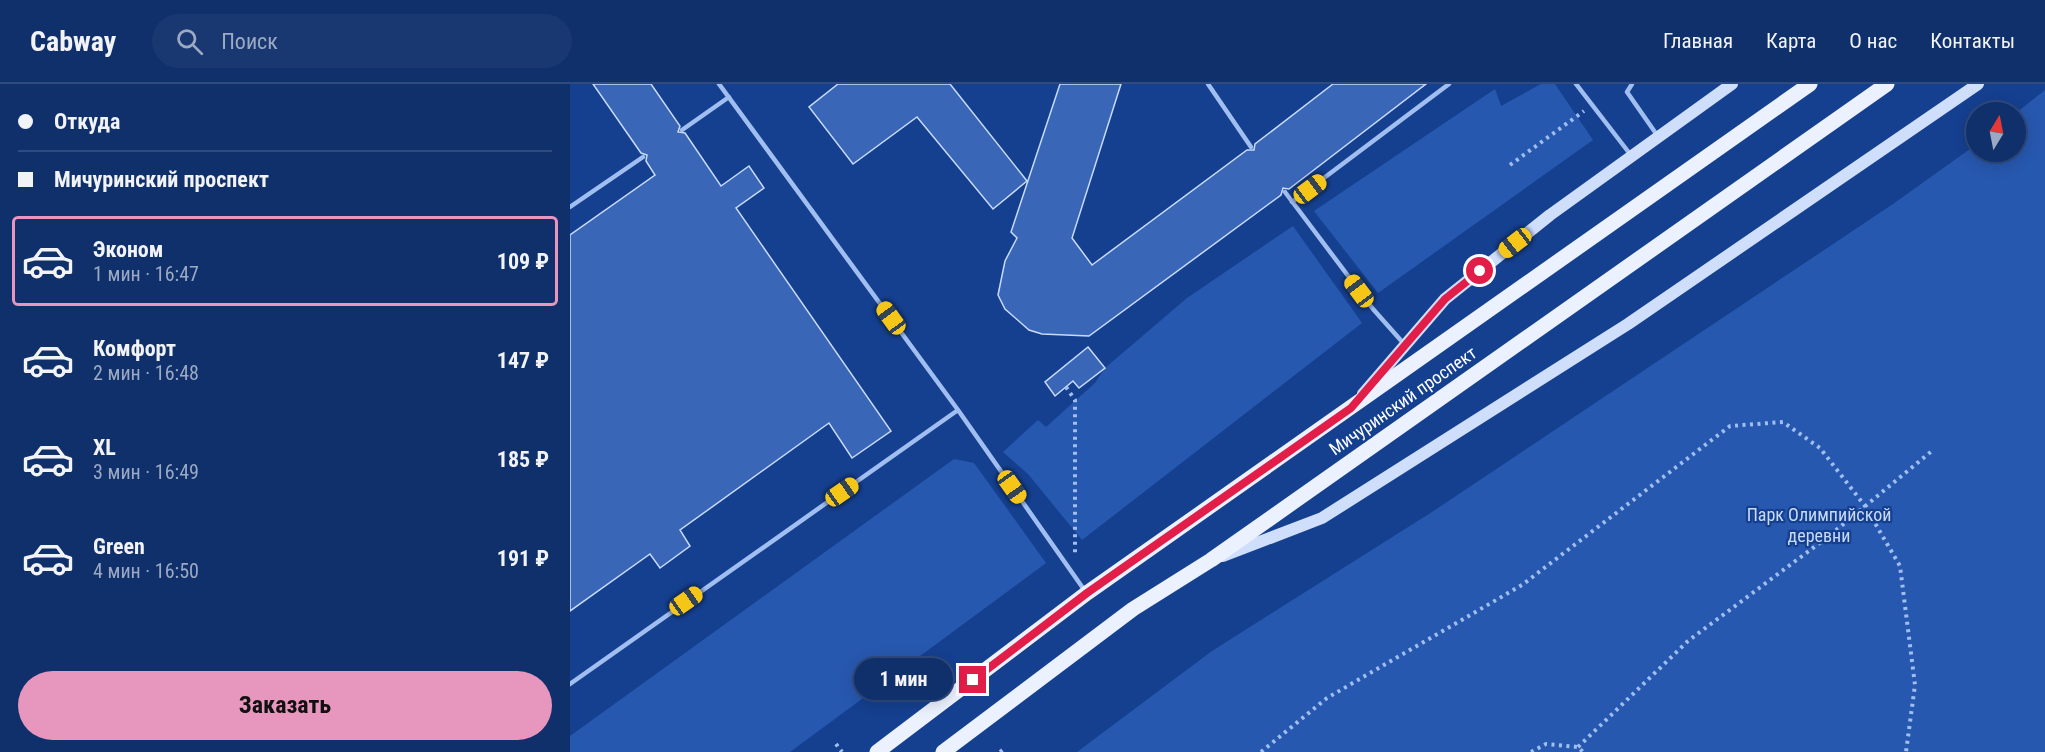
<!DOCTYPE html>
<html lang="ru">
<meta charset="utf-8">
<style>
body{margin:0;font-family:"Roboto Condensed",sans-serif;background:#193872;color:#f1f3f6;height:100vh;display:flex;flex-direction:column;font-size:22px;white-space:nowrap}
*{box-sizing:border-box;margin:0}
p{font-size:20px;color:#9ca9c2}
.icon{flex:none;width:33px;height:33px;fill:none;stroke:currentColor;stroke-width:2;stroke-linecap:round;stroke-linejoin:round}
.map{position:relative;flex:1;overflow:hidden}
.sheet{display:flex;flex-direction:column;background:#10306c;width:570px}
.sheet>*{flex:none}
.top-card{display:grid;align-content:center;height:132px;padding:0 18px;background:#10306c}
.needle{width:39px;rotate:10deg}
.controls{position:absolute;left:1396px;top:18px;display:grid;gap:12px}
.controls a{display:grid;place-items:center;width:60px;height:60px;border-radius:50%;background:#10306c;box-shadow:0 3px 15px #0003,0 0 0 2px #304b7f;font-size:30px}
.end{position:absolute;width:27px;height:27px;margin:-14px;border:8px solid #e11d48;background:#fff;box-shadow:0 0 0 3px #fff}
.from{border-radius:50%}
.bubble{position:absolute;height:42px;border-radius:21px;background:#10306c;box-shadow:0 3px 15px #0003,0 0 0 2px #304b7f;font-size:20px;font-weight:700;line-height:42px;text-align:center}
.car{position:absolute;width:18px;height:36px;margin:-18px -9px;border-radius:8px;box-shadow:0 0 4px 2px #0007;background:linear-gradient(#f5c518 24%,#345 0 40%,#f5c518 0 76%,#345 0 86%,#f5c518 0)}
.top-card b{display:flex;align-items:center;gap:21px;height:57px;font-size:22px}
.top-card b+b{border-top:2px solid #304b7f}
.top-card i{width:15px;height:15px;background:#f1f3f6}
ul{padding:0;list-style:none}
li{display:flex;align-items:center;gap:18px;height:90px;margin:0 12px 9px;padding:0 6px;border:3px solid transparent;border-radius:6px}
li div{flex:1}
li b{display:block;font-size:22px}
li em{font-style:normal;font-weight:700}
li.on{border-color:#e797bd}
li>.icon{width:54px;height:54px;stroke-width:1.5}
.primary-button{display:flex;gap:12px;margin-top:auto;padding:12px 18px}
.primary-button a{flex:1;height:69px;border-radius:36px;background:#e797bd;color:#111;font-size:24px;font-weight:700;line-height:69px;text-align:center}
header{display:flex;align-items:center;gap:36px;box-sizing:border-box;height:84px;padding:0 30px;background:#10306c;border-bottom:2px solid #304b7f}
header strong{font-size:28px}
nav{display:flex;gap:33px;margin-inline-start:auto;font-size:21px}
.search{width:420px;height:54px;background:#193872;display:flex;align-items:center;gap:15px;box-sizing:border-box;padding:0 21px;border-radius:33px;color:#9ca9c2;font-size:22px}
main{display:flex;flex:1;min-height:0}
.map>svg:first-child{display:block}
</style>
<header>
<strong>Cabway</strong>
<div class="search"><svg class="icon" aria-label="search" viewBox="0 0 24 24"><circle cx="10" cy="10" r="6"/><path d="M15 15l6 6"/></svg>Поиск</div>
<nav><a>Главная</a><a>Карта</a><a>О нас</a><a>Контакты</a></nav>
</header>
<main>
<section class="sheet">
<div class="top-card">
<b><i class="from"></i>Откуда</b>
<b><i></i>Мичуринский проспект</b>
</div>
<ul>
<li class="on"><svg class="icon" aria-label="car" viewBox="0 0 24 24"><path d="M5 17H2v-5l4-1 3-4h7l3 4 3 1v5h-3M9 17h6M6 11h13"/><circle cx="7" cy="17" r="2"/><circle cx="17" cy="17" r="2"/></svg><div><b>Эконом</b><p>1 мин · 16:47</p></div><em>109 ₽</em></li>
<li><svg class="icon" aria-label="car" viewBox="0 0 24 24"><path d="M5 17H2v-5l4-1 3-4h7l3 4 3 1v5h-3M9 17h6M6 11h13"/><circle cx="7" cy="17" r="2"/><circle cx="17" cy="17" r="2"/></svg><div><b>Комфорт</b><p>2 мин · 16:48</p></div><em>147 ₽</em></li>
<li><svg class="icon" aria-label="car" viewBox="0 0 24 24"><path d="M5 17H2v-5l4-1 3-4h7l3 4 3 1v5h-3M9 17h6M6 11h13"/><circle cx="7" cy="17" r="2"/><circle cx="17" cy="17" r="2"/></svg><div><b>XL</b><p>3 мин · 16:49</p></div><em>185 ₽</em></li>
<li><svg class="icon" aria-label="car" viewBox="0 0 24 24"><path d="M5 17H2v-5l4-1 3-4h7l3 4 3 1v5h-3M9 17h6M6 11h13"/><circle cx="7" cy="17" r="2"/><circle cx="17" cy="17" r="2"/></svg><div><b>Green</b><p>4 мин · 16:50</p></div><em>191 ₽</em></li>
</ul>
<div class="primary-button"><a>Заказать</a></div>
</section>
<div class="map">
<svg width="1475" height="668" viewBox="0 0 1475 668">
<rect width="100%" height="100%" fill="#154090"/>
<path fill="#2758af" d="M971 0H985L1023 56 808 209 744 127 925 5 931 22Z
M1475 6V668H507L642 567 862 428 1323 120 1407 60V68H1446V29Z
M723 142 792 239 512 456 458 390 433 368 468 336 476 343 525 299 535 284 617 214Z
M384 375 404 379 476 479 220 668H0V652Z"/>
<path fill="#3966b7" stroke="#c8dbfc" stroke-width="1.5" d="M23 0H81L110 42 108 48 115 49 151 102 179 82 194 104 166 124 321 347 282 374 259 339 110 446 120 462 90 484 80 470 0 527V151L85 91 76 77 77 71 71 69Z
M268 0H380L457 97 423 125 347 33 283 80 239 23Z
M490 0H551L502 154 522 181 677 66H684L685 60 763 0H856L719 105 713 104 711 111 519 252 472 250 459 246 435 225 428 211 435 177 447 154 441 148Z
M518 263 535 284 509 304 503 297 485 312 475 298Z"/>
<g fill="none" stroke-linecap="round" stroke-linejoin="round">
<path stroke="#a1bef1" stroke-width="4" stroke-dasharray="3 4.5" stroke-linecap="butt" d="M940 81 1014 27
M496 303 505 316V469
M266 660 272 668
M1008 663 1118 557 1259 452 1363 366
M430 668 434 665
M691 668 757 614 952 501 1160 342 1213 338 1250 364 1295 422 1330 482 1345 601 1336 668
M961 668 976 660 1008 663 1013 668"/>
<path stroke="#a1bef1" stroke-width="4.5" d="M638 0 681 63
M1006 0 1060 70
M1062 0 1057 8 1087 51
M112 46 159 13
M715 108 803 225 835 261
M722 118 879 0
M0 123 73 73
M388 326 515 507
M0 600 388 326 149 0"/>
<path stroke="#cfdefb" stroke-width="12" d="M793 310 875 215 980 131 1162 0
M653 472 752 434 1058 240 1408 0"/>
<path stroke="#ebf1ff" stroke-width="15" d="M307 668 517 509 1240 0
M373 668 563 525 641 476 1317 0"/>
</g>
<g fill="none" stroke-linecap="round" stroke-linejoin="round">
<path stroke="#e11d48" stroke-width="8" d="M403 596 517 509 781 324 875 215 910 187"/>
</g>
<g text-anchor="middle" stroke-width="4.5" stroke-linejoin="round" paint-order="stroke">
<g font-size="18" fill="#fff" stroke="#154090">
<text transform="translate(833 317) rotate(-35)" y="6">Мичуринский проспект</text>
</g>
<g font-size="18" fill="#c8dbfc" stroke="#154090">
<text x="1249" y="437">Парк Олимпийской<tspan x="1249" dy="21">деревни</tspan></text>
</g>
</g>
</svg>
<div class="controls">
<a><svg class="needle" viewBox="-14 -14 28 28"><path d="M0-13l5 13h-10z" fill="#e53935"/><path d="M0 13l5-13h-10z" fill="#9ca9c2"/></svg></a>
</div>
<i class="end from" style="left:910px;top:187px"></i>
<i class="end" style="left:403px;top:596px"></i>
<div class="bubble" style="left:284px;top:574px;width:99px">1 мин</div>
<i class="car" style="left:740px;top:105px;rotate:53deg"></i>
<i class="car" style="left:945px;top:159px;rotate:232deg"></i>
<i class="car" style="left:789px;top:207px;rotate:323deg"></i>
<i class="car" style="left:321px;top:234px;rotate:324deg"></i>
<i class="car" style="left:442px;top:403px;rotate:145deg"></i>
<i class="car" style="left:272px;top:408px;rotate:55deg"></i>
<i class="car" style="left:116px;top:517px;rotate:55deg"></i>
</div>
</main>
